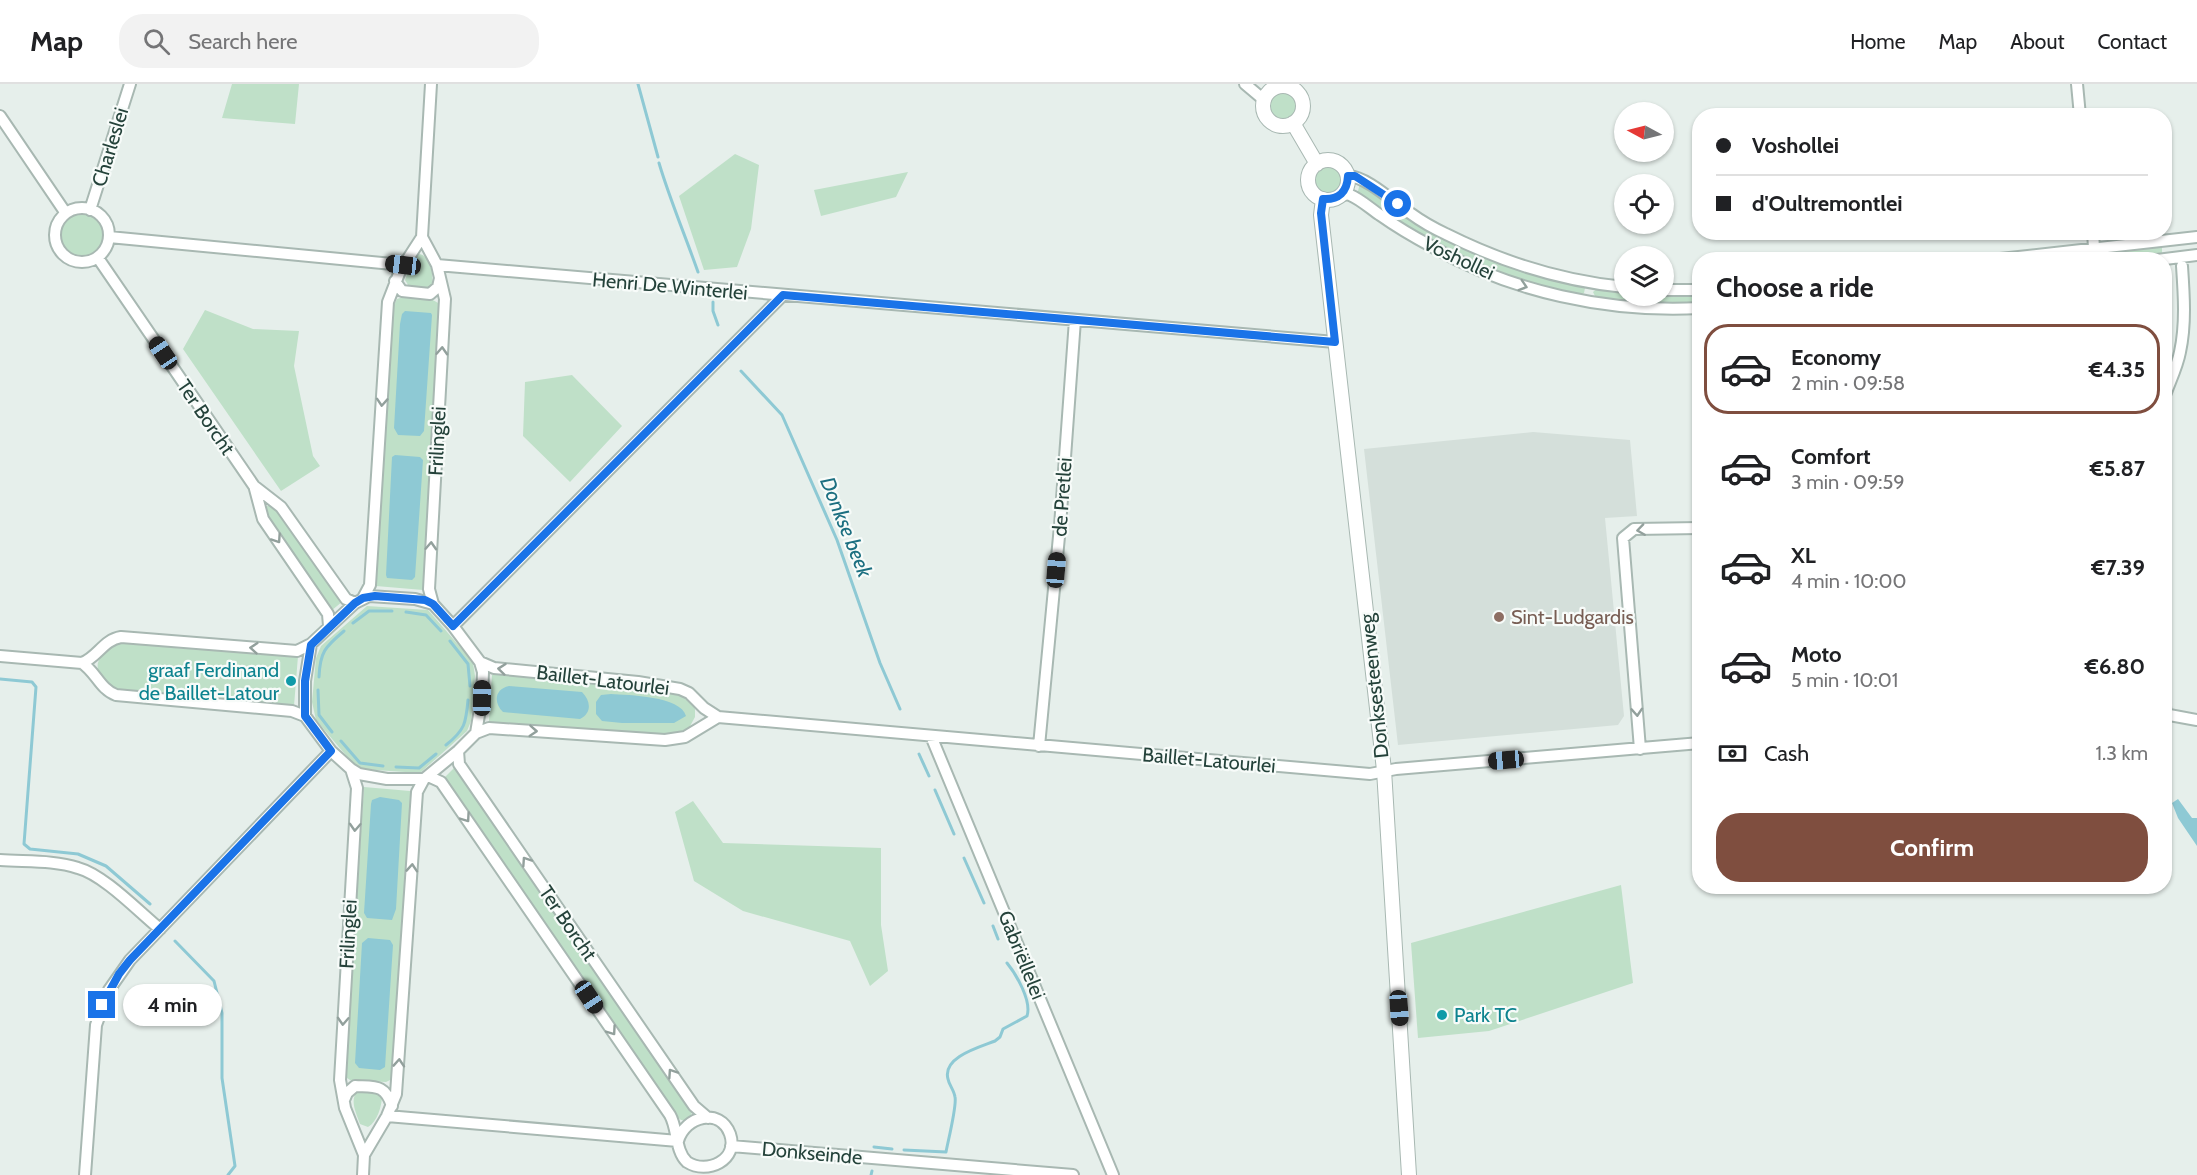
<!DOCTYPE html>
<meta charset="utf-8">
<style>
body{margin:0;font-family:Cabin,sans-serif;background:#f2f2f2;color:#202124;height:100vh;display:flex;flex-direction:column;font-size:22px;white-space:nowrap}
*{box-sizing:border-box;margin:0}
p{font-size:20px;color:#757577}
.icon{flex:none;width:33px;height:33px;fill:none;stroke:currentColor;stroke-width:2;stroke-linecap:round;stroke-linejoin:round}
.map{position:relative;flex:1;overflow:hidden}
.side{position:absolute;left:1692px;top:168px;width:480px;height:642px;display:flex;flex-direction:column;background:#fff;border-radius:24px;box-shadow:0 2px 4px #0004}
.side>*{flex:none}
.top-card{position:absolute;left:1692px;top:24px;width:480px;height:132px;border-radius:24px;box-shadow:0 2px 4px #0004;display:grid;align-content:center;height:132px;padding:0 24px;background:#fff}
.needle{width:39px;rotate:277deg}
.tools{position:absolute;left:1614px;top:18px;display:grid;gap:12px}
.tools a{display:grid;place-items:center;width:60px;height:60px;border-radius:50%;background:#fff;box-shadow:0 2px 4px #0004;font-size:30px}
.end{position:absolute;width:27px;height:27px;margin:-14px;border:8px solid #1a73e8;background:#fff;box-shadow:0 0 0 3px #fff}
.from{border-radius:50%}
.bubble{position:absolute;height:42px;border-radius:21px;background:#fff;box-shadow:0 2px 4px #0004;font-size:20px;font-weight:700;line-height:42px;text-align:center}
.car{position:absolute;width:18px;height:36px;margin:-18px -9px;border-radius:8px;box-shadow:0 0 4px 2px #0007;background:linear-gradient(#222 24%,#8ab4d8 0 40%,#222 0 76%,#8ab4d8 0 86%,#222 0)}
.top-card b{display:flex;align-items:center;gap:21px;height:57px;font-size:22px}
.top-card b+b{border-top:2px solid #e0e0e0}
.top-card i{width:15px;height:15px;background:#202124}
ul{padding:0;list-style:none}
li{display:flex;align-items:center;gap:18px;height:90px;margin:0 12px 9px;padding:0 12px;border:3px solid transparent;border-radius:24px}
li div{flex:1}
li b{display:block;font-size:22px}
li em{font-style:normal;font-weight:700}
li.current{border-color:#7f4e3f}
li>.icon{width:54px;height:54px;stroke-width:1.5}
h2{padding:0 24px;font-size:27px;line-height:72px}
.pay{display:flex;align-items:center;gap:15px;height:66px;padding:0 24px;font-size:22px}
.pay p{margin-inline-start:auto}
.action{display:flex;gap:12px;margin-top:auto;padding:12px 24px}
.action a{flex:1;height:69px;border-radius:24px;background:#7f4e3f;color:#fff;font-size:24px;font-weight:700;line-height:69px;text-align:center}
header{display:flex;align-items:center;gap:36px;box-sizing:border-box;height:84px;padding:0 30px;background:#fff;border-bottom:2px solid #e0e0e0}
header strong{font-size:28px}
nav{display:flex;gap:33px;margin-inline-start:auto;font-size:21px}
.search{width:420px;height:54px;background:#f2f2f2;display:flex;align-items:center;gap:15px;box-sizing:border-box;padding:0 21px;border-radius:24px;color:#757577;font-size:22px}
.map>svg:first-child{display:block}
</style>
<header>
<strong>Map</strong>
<div class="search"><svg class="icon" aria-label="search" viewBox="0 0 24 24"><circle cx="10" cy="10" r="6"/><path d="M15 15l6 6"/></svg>Search here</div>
<nav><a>Home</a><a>Map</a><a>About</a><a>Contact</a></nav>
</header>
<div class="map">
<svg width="2197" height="1091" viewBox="0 0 2197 1091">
<rect width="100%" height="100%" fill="#e6efeb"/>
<path fill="#d4dfda" d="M1533 348 1630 356 1637 432 1605 434 1624 632 1618 641 1398 661 1364 365Z"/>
<path fill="#bfe0c8" d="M232 0H299L295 40 222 34Z
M1269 22a14 14 0 1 1 28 0a14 14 0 1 1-28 0Z
M735 70 759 81 751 145 737 183 704 186 679 112Z
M1314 96a14 14 0 1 1 28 0a14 14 0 1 1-28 0Z
M908 88 896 113 821 132 814 106Z
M1360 99 1402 129 1580 201 1585 204 1584 209 1579 211C1526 199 1475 183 1427 156 1403 142 1380 126 1357 111Z
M60 151a22 22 0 1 1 44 0a22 22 0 1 1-44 0Z
M2162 160V171L2121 175 2021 176Z
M419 170C430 171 434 190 432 201L423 205 410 204 405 196 413 174Z
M1598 204 1624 207V212L1699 209V220H1660L1596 214 1593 208Z
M403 213 431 215 440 220 423 506 376 502 375 499 393 223 397 215Z
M205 226 253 245 299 247 294 282 313 372 320 382 281 407 183 265Z
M572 291 622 342 570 398 523 352 525 298Z
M273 420 343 517 331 527 264 429 267 422Z
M367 522 428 526 468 572 473 579 475 592 471 637 467 647 420 689 360 685 355 682 316 636 312 618 316 574 321 562Z
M116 557 172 560 175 564 207 566 210 564 296 571 298 572 294 622 207 615 204 612 171 610 168 612 113 606C91 582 93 579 116 557Z
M497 589 634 601 681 611 690 616 695 625V633L689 644 677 649 640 650 490 639 489 637 492 591Z
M455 683 692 1026C692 1033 688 1037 681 1036L676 1032 444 694Z
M364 703 410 707 412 710 392 995 386 998 350 996 347 994 345 987Z
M693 717 723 759 881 764V841L888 887 870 902 850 857 743 827 694 797 675 728Z
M1621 801 1633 899 1489 947 1418 954 1411 859Z
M358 1006H374L382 1012C382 1022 377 1038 368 1043L360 1040C356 1028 349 1016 358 1006Z"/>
<path fill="#8ec9d4" d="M405 227 431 229 432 231 424 347 420 352 398 351 394 344 400 240 402 230Z
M395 371 420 373 423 376 415 493 412 496 387 494 386 491 392 373Z
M509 602 582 608C591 617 592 629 580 635L503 628C493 618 495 605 509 602Z
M611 610C628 611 681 612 686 632L674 639H622L602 637 596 630V618L601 611Z
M380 713 399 716 402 719 396 825 392 836 367 834 364 829 371 720 372 716Z
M2178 715 2192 734H2197V762L2178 734 2172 719Z
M368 854 390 856 393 861 385 983 380 986 359 984 355 979 362 859Z"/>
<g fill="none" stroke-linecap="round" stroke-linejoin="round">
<path stroke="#8ec9d4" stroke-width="3" d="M638 0 658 73
M659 79C670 116 685 151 698 188
M713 218V227L718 241
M741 287 782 331 837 456 880 579 900 625
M406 528 426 531 441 547
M353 539 369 527H392
M450 557 468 580 470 602
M319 593C320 568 325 563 344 547
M0 595 32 598 36 603 24 760 30 765 78 770 106 782 150 820
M318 606 319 631 332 648
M341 657 360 679 383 682
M446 661C465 646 466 639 468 616
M919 670 929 692
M396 683 419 684 436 670
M935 706 954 750
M964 774 984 819
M993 842 998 855
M175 857 214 897 222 929V994L235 1082 228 1091
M874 1063 892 1065
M904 1066 946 1068C948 1057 957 1022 955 1013 954 1006 949 1001 948 995 942 973 980 963 995 957L1000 953 1003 945 1027 932C1032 917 1016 890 1007 879
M871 1091 872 1087"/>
<defs>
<path id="minor" d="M431 0 422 153 437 181 445 215 429 505 433 520
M1245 0 1264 16
M2077 0 2080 32
M0 32 65 128
M1348 92C1368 93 1393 118 1410 129 1421 137 1433 144 1446 150 1502 178 1562 197 1624 203
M1341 111C1344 111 1346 110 1350 111 1360 115 1371 125 1380 131 1397 143 1414 153 1431 162 1510 208 1609 229 1700 224
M55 151a27 27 0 1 1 54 0a27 27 0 1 1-54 0Z
M90 126 130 0
M2093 148 2094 164
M109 153 403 181
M98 174 254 402 281 423 346 515 355 519
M1991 176 2197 153
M2157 176 2197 171
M437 181 1335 258
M395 197 402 207 430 210 438 203 440 194
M1664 206H1700
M2164 314C2169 299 2177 284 2180 268 2186 240 2184 211 2182 182
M255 405 263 435 328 530 329 542
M369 512 415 515 433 520 453 542 480 578 483 588 482 613 476 649 458 667 424 695H387L359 690 351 685 331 667 305 632V597L311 560 355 519Z
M363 514 370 501 388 218 400 187 422 153
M453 542 783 211
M0 572 82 579C98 573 103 556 121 553L297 567 311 560
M480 578 494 584 638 598 680 605 689 609 704 624 718 633 1370 690 1396 685 1700 659
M82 579C96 588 100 605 116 611L292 627 305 632
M2164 615 2166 630
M2164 630 2197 636
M476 649 489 644 665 656 685 653 718 633
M931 652 1113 1091
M1039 662 1060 442 1075 236
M1640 665 1623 454 1634 445 1700 444
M458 667 459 680 694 1022 708 1034
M351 685 357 704 340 996 345 1024 364 1071 363 1091
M428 692 441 698 670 1031C678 1045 675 1067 687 1078 707 1091 739 1076 730 1050 720 1023 685 1032 678 1057
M0 776C25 778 54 776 78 784 104 791 138 827 160 845
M344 1016 347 1009 355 1002C375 1003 385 1000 392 1022
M387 1032 678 1057
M731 1062 1073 1091
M364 1071 387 1032 396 1010 417 708 424 695
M85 1091 96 941 109 906 130 876 331 667"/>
<path id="tertiary" d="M1263 22a20 20 0 1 1 40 0a20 20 0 1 1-40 0Z
M1293 39 1317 80
M1308 96a20 20 0 1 1 40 0a20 20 0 1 1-40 0Z
M1323 115 1321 131 1384 686 1409 1091"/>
</defs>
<use href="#minor" stroke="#a8b8b2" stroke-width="14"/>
<use href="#tertiary" stroke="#a8b8b2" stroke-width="16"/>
<use href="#minor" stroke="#fff" stroke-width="10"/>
<use href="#tertiary" stroke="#fff" stroke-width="14"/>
</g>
<defs><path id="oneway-chevron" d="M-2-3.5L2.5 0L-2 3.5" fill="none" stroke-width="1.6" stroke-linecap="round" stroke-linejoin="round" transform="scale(1.5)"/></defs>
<g stroke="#92a09c">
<use href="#oneway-chevron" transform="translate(1523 202) rotate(18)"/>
<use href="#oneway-chevron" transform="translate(442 267) rotate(-87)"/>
<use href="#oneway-chevron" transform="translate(382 318) rotate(94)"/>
<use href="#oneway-chevron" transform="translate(1641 446) rotate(172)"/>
<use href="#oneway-chevron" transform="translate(277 455) rotate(56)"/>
<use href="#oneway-chevron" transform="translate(431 462) rotate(-87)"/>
<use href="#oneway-chevron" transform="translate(254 564) rotate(-175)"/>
<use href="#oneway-chevron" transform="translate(502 585) rotate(-174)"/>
<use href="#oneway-chevron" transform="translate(1637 628) rotate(86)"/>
<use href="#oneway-chevron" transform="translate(533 647) rotate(4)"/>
<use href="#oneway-chevron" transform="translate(466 734) rotate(55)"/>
<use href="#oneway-chevron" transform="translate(355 743) rotate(93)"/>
<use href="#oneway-chevron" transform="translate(526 777) rotate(-124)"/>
<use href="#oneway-chevron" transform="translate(412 784) rotate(-86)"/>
<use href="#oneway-chevron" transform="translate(343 937) rotate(93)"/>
<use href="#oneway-chevron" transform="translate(612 947) rotate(55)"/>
<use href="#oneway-chevron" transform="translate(399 979) rotate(-86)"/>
<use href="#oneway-chevron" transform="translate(672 989) rotate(-124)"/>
</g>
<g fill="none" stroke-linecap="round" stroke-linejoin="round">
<path stroke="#1a73e8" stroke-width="8" d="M102 921 119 890 130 876 331 667 305 632V597L311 561 355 519 363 514 375 512 425 516 433 520 453 542 783 211 1335 258 1321 129 1323 115C1339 116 1347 108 1348 92H1355L1398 120"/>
</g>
<circle fill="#8d6e63" stroke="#f7fbf9" stroke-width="2" cx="1499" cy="533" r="6"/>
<g fill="#0f9aa8" stroke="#f7fbf9" stroke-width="2">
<circle cx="291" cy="597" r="6"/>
<circle cx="1442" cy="931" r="6"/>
</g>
<g text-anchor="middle" stroke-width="4.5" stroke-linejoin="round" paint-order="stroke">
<g font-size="20" fill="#24423a" stroke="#f7fbf9">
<text transform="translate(110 63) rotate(-73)" y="7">Charleslei</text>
<text transform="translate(1459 174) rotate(25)" y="7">Voshollei</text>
<text transform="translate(670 202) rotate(5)" y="7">Henri De Winterlei</text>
<text transform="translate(206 333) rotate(56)" y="7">Ter Borcht</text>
<text transform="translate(437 357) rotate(-87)" y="7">Frilinglei</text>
<text transform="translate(1062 413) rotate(-86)" y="7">de Pretlei</text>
<text transform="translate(603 596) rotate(7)" y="7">Baillet-Latourlei</text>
<text transform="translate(1374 602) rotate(-96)" y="7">Donksesteenweg</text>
<text transform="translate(1209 676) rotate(5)" y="7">Baillet-Latourlei</text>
<text transform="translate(568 839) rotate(56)" y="7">Ter Borcht</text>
<text transform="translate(348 850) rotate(-87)" y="7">Frilinglei</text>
<text transform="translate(1022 871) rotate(68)" y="7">Gabriëllelei</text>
<text transform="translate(812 1069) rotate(5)" y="7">Donkseinde</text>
</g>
<g font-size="20" fill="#785e54" stroke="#f7fbf9" text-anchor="start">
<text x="1511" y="540">Sint-Ludgardis</text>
</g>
<g font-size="20" fill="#0d838f" stroke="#f7fbf9" text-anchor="end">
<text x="279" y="593">graaf Ferdinand<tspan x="279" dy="23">de Baillet-Latour</tspan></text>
<text x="1454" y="938" text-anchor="start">Park TC</text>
</g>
<g font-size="21" font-style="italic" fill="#1c6f80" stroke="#f7fbf9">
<text transform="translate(846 443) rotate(68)" y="7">Donkse beek</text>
</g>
</g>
</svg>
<div class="tools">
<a><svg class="needle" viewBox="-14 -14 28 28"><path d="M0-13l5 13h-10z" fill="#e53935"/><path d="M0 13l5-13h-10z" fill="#757577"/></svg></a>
<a><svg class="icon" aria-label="locate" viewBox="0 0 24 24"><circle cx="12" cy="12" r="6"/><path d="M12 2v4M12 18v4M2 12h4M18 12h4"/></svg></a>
<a><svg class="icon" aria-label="layers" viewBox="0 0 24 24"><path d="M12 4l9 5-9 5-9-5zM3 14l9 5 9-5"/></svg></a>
</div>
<i class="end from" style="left:1398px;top:120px"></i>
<i class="end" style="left:102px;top:921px"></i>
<div class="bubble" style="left:123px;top:900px;width:99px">4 min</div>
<i class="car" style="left:403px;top:181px;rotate:277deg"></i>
<i class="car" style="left:163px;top:269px;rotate:326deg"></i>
<i class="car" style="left:1056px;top:486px;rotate:5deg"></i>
<i class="car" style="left:482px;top:614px;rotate:1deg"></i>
<i class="car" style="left:1506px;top:676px;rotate:265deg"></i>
<i class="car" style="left:589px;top:913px;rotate:146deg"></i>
<i class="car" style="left:1399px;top:924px;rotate:176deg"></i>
<div class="top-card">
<b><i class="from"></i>Voshollei</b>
<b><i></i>d'Oultremontlei</b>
</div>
<section class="side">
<h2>Choose a ride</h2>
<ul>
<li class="current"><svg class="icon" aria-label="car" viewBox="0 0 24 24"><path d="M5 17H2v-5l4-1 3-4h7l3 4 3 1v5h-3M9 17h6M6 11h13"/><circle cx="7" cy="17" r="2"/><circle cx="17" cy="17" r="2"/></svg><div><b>Economy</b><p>2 min · 09:58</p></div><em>€4.35</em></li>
<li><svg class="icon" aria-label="car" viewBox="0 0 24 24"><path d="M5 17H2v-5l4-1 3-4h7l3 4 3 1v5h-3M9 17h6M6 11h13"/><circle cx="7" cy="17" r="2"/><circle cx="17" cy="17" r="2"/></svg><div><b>Comfort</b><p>3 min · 09:59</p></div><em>€5.87</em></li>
<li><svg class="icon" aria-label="car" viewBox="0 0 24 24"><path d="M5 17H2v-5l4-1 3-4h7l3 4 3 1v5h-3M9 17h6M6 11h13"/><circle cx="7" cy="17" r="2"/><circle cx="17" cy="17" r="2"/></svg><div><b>XL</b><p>4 min · 10:00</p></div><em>€7.39</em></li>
<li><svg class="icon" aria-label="car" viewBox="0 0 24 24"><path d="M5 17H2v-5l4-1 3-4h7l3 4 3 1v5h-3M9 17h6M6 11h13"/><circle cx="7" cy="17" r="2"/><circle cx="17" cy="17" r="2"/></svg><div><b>Moto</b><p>5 min · 10:01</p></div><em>€6.80</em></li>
</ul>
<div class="pay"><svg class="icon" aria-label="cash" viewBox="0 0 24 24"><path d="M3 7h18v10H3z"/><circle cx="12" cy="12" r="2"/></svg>Cash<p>1.3 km</p></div>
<div class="action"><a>Confirm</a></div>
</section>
</div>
